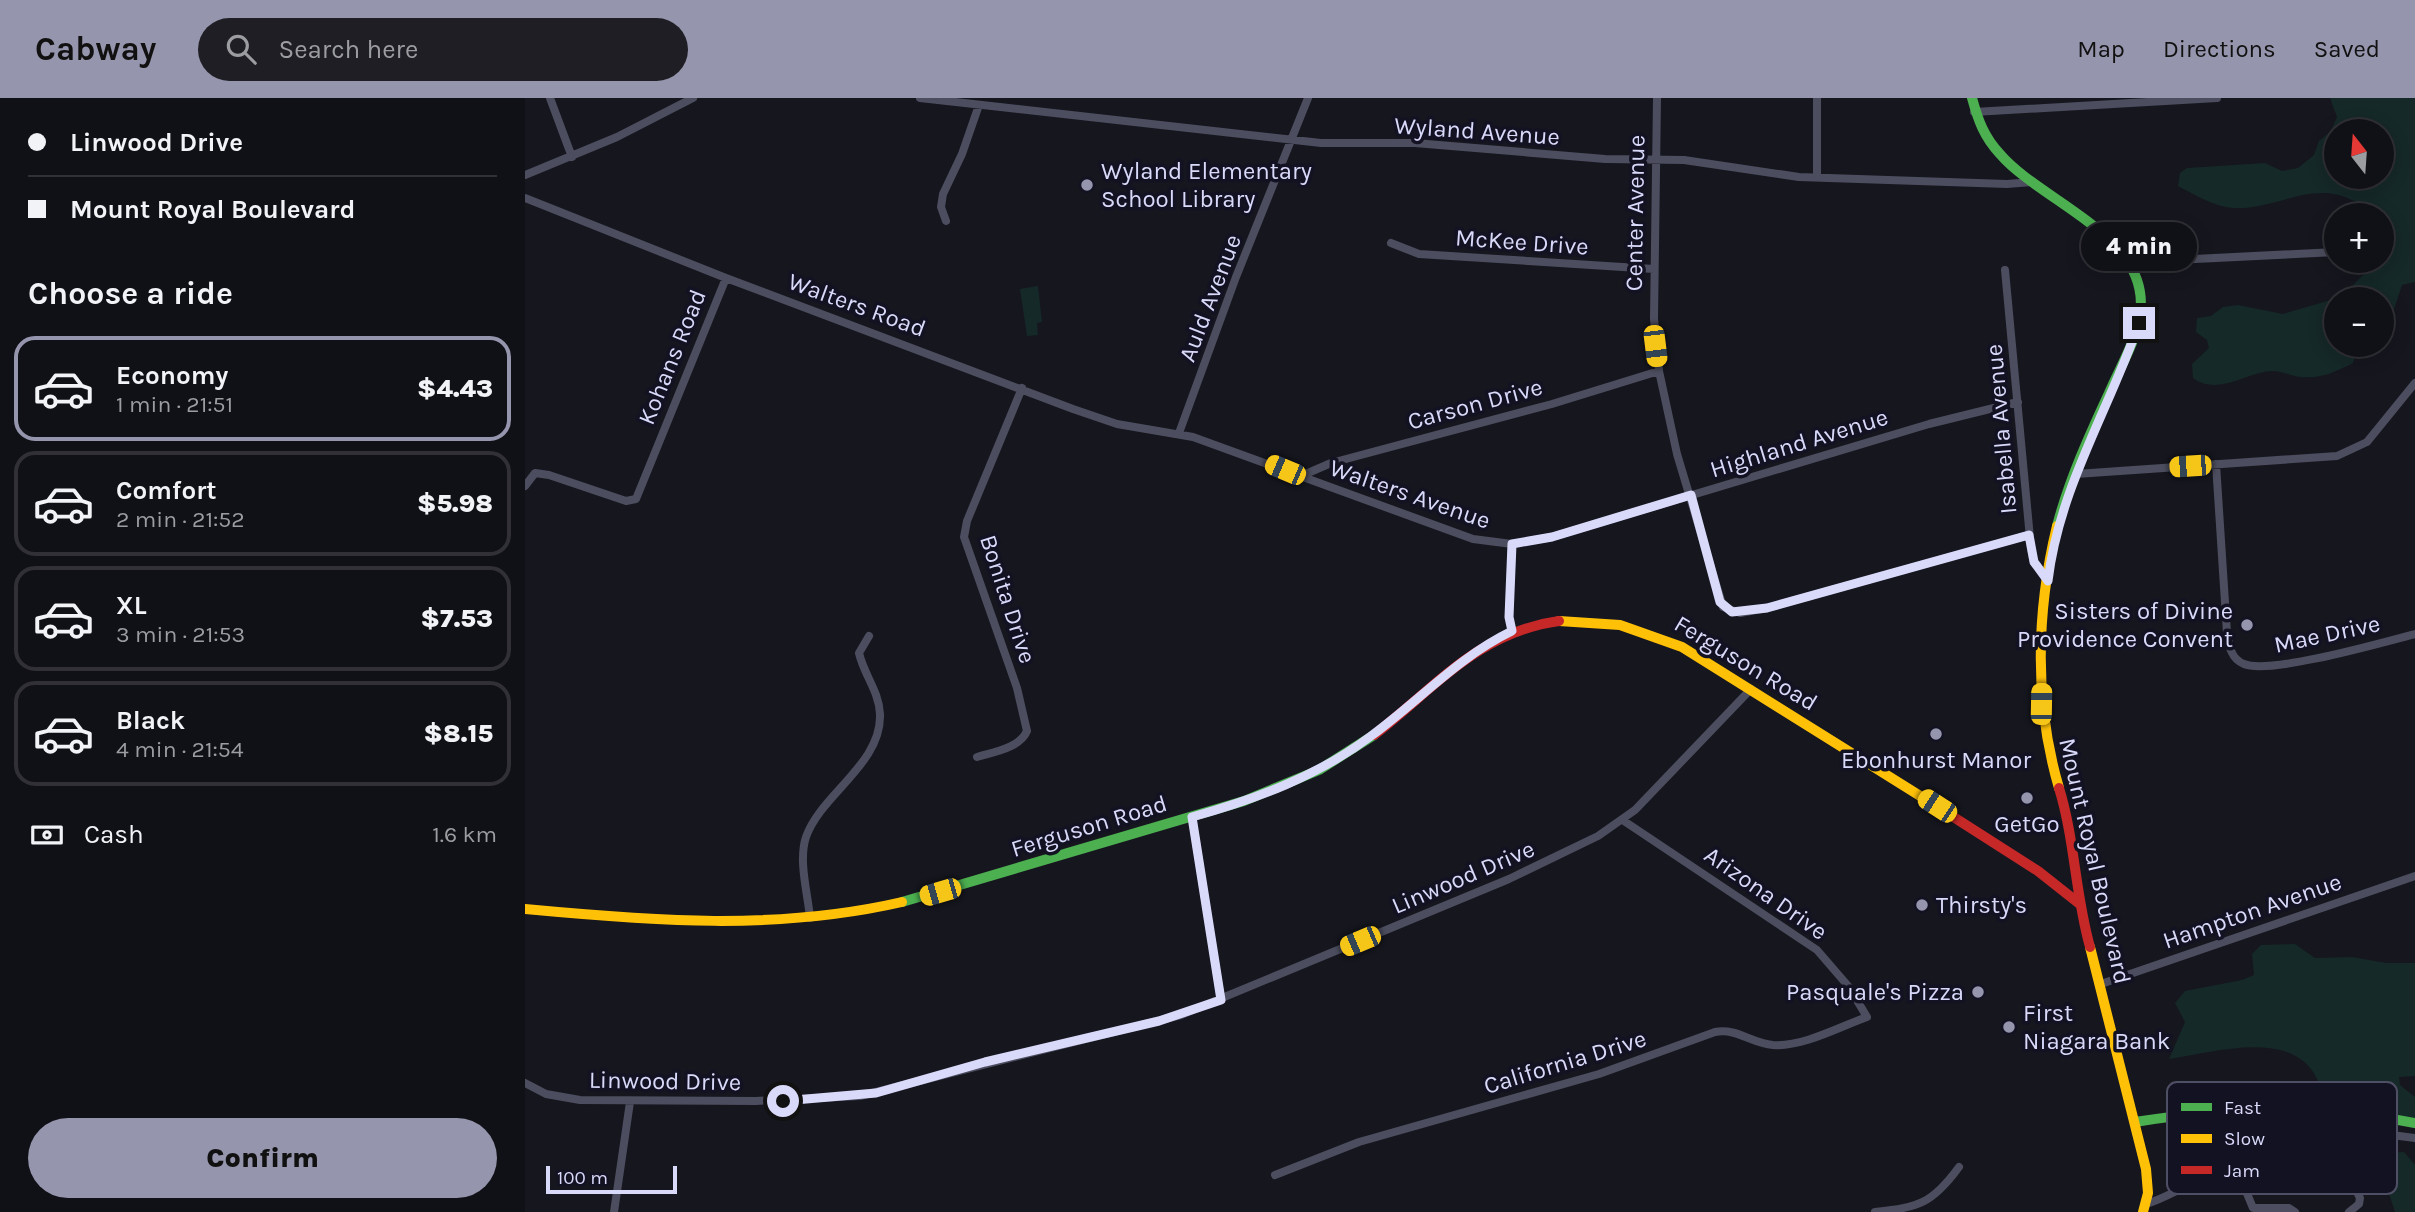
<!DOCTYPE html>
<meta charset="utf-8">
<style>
body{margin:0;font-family:Karla,sans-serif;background:#1e1e24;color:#f1f3f6;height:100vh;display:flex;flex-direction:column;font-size:26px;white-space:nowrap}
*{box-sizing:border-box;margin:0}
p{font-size:23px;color:#9c9da1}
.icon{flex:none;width:38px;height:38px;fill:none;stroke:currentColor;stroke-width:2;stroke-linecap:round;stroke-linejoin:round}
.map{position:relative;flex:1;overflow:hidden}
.sheet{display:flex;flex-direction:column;background:#101017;width:525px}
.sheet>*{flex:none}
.guide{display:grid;align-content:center;height:154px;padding:0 28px;background:#101017}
.needle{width:46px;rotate:343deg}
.tools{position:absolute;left:1799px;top:21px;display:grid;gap:14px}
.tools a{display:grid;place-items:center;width:70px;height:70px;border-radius:50%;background:#101017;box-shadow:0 4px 18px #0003,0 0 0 2px #303036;font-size:35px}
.scale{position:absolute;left:21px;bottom:18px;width:131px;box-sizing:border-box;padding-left:7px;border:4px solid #d9d9fa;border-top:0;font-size:19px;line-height:24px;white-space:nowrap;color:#d9d9fa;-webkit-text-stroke:5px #131223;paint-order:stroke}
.end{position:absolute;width:32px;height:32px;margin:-16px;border:9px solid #d9d9fa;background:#111;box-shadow:0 0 0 4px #111}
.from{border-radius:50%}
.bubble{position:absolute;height:49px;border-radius:24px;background:#101017;box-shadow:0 4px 18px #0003,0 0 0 2px #303036;font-size:23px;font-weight:800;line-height:49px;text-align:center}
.car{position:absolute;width:21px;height:42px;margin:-21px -10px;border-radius:9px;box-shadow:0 0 5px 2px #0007;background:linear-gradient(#f5c518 24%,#345 0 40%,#f5c518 0 76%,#345 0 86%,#f5c518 0)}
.guide b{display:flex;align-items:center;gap:24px;height:66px;font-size:26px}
.guide b+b{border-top:2px solid #303036}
.guide i{width:18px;height:18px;background:#f1f3f6}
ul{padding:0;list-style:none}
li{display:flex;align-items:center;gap:21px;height:105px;margin:0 14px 10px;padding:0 14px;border:4px solid #303036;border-radius:21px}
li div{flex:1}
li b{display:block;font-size:26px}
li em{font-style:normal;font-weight:800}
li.active{border-color:#9595ad}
li>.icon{width:63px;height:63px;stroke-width:1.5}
h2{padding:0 28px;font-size:32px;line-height:84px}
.pay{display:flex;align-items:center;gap:18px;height:77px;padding:0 28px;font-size:26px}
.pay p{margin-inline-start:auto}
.action{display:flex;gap:14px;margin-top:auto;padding:14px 28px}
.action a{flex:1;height:80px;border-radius:42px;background:#9595ad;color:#111;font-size:28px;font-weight:800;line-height:80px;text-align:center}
header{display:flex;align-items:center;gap:42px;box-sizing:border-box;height:98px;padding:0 35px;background:#9595ad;color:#111}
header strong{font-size:33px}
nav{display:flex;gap:38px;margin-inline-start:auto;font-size:24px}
.search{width:490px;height:63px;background:#1e1e24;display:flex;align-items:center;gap:18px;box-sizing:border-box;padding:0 24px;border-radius:38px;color:#9c9da1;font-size:26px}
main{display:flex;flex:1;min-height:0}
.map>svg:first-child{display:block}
</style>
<header>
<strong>Cabway</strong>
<div class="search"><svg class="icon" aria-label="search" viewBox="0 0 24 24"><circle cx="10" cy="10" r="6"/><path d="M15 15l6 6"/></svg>Search here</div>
<nav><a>Map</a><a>Directions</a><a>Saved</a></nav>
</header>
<main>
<section class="sheet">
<div class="guide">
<b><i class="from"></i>Linwood Drive</b>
<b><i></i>Mount Royal Boulevard</b>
</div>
<h2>Choose a ride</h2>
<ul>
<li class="active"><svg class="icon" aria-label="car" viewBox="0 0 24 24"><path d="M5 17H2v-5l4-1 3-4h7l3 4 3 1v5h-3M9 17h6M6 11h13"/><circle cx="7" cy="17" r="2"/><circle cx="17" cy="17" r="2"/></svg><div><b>Economy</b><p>1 min · 21:51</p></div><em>$4.43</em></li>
<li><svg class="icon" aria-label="car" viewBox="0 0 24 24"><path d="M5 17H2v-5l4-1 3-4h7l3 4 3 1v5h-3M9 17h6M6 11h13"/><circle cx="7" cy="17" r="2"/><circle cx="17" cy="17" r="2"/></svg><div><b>Comfort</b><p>2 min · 21:52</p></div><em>$5.98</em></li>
<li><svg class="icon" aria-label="car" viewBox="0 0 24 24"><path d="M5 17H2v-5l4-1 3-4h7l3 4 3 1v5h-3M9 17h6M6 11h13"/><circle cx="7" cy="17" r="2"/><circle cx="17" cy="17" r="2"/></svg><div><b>XL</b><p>3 min · 21:53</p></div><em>$7.53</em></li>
<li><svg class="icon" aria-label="car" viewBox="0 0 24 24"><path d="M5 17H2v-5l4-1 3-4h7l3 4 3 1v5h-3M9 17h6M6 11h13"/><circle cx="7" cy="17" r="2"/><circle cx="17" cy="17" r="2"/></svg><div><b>Black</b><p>4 min · 21:54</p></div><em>$8.15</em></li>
</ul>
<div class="pay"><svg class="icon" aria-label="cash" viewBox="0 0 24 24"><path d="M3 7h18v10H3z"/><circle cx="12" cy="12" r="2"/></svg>Cash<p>1.6 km</p></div>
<div class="action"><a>Confirm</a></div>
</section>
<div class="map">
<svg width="1890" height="1114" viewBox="0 0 1890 1114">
<rect width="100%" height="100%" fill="#16161f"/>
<path fill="#152928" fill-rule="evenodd" d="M1805 0H1890V184L1877 187 1868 214 1857 229V201H1811V247H1833L1828 265C1810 274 1796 281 1775 279 1766 278 1757 273 1748 273 1722 273 1695 299 1668 280L1667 266 1684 250 1682 242 1671 234 1672 220 1686 218 1698 209 1713 207 1758 216 1816 199 1839 176 1845 163H1857V117H1848C1843 109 1836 106 1827 102 1786 82 1751 112 1709 110 1690 109 1670 97 1653 88L1655 75 1662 70 1740 65 1757 73 1773 70 1789 57 1794 43 1806 33 1812 19ZM1857 33V79H1811V33Z
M513 188 517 224 512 225 513 237 502 238 495 191Z
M1770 846 1790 860 1827 859 1861 865H1890V978L1874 979 1875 987 1890 999V1025L1803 1010C1799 1000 1796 988 1791 979 1765 930 1688 955 1644 961L1660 924 1650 905 1660 893 1717 882 1729 877 1727 856 1736 847Z
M1879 1054 1890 1067V1114H1870L1856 1071 1859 1055Z"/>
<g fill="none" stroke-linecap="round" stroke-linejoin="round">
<path stroke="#4c4d5e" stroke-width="8" d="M25 0 47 59
M395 0 796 45H890L1080 61 1159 62 1274 79 1482 86 1507 84
M1132 0 1129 221 1134 273 1152 356 1198 509 1215 515 1242 510 1504 437
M1292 0V79
M1449 14 1692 0
M0 77 92 39 168 0
M0 100 201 180 548 311 592 326 668 339 948 441 987 446 1027 439 1404 326 1493 304
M421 123 416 109 418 96 437 56 454 7
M866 145 894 156 1129 171
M1606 167 1629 163 1811 154
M1480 172 1506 451 1509 464 1523 483
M654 335 711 179 783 0
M1691 366 1702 535C1704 548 1706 561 1719 566 1744 577 1859 544 1890 536
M1551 376 1812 358 1842 344 1890 285
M776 378 806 365 1027 306 1134 273
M0 388 10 375 24 377 101 403 111 401 201 180
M987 446 984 519 987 533
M452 659C468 654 495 650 502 633L492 590 439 439 442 423 497 290
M667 719 696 902
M285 820C283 796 273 763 281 739 296 696 357 666 355 616 354 593 339 577 334 555L344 538
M1576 886 1890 778
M0 985 21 996 55 1002 231 1003 335 998 656 917 984 781 1073 738 1110 712 1226 591
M750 1077 834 1044 1074 976 1190 934C1212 930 1226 945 1248 947 1278 949 1314 929 1342 919L1324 889 1292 852 1099 723
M1621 1106C1655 1096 1679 1069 1716 1081L1728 1110H1764L1770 1114
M89 1114 105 1004
M1350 1114C1394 1109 1407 1106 1434 1069
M1824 1114 1834 1106 1835 1100 1817 1063 1815 1047 1836 1033 1890 1040"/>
<path stroke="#4caf50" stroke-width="10" d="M1447 0C1453 22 1459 39 1475 56 1516 104 1627 139 1615 216 1611 244 1595 269 1584 295 1564 338 1544 382 1532 428
M377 804 719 703 794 672 849 637
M1610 1024C1713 1008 1787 1004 1890 1025"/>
<path stroke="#ffc107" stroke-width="10" d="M1532 428C1511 514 1509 605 1534 690
M1034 523 1095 527 1157 549 1416 711
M0 811C128 823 251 833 377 804
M1565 849 1621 1071 1623 1095 1618 1114"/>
<path stroke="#c62828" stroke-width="10" d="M849 637C910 590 953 534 1034 523
M1534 690C1550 742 1550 796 1565 849
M1416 711 1513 773 1556 807"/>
</g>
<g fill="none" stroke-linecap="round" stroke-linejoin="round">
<path stroke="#d9d9fa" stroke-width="9" d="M258 1003 351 995 460 964 634 923 696 902 667 719C731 701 793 678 846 638 894 603 933 559 987 533L984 519 987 446 1027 439 1166 397 1195 504 1207 514 1242 510 1504 437 1509 464 1523 483C1534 390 1584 312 1614 225"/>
</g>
<g fill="#9595ad" stroke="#131223" stroke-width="2.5">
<circle cx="562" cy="87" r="7"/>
<circle cx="1722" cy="527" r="7"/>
<circle cx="1411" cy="636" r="7"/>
<circle cx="1502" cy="700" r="7"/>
<circle cx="1397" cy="807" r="7"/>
<circle cx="1453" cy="894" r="7"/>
<circle cx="1484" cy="929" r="7"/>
</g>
<g text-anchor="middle" stroke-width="7" stroke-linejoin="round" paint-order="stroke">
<g font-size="24" fill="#d9d9fa" stroke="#131223">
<text transform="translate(952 33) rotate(4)" y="8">Wyland Avenue</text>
<text transform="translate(1110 115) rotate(-89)" y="8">Center Avenue</text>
<text transform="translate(997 144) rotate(4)" y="8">McKee Drive</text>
<text transform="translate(685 200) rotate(-69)" y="8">Auld Avenue</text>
<text transform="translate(332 207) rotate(20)" y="8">Walters Road</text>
<text transform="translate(147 259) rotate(-68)" y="8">Kohans Road</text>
<text transform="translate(950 306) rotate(-15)" y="8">Carson Drive</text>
<text transform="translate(1476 331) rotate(-95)" y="8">Isabella Avenue</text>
<text transform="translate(1274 345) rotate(-17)" y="8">Highland Avenue</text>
<text transform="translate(885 396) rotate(19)" y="8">Walters Avenue</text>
<text transform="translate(483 501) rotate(72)" y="8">Bonita Drive</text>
<text transform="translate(1802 536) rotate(-12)" y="8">Mae Drive</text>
<text transform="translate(1221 565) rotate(31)" y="8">Ferguson Road</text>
<text transform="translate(564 728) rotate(-17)" y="8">Ferguson Road</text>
<text transform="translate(1570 763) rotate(77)" y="8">Mount Royal Boulevard</text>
<text transform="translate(938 779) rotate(-23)" y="8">Linwood Drive</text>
<text transform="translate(1241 795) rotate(35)" y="8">Arizona Drive</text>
<text transform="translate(1727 813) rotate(-19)" y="8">Hampton Avenue</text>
<text transform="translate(1040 964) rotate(-17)" y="8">California Drive</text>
<text transform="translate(140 983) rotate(1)" y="8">Linwood Drive</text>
</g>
<g font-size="24" fill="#d9d9fa" stroke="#131223" text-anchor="start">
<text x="576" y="81">Wyland Elementary<tspan x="576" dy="28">School Library</tspan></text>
<text x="1708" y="521" text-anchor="end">Sisters of Divine<tspan x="1708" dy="28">Providence Convent</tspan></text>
<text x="1411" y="670" text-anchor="middle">Ebonhurst Manor</text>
<text x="1502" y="734" text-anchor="middle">GetGo</text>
<text x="1411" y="815">Thirsty's</text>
<text x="1439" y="902" text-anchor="end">Pasquale's Pizza</text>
<text x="1498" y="923">First<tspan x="1498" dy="28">Niagara Bank</tspan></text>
</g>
</g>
<rect x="1642" y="984" width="230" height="112" rx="10" fill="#131223" stroke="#4e4e64" stroke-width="2"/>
<rect x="1656" y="1005" width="31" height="8" fill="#4caf50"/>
<rect x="1656" y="1036" width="31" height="9" fill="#ffc107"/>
<rect x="1656" y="1068" width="31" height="8" fill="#c62828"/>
<g font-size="19" fill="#d9d9fa">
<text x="1699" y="1016">Fast</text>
<text x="1699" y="1047">Slow</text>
<text x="1699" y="1079">Jam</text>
</g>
</svg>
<div class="tools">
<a><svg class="needle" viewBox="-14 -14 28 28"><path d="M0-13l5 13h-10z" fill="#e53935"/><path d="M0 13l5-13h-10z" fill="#9c9da1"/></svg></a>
<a>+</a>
<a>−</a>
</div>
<div class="scale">100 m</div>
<i class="end from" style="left:258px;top:1003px"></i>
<i class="end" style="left:1614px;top:225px"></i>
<div class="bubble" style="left:1556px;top:124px;width:116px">4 min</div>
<i class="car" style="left:1130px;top:248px;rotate:173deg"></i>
<i class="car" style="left:1665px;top:368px;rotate:266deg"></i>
<i class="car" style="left:760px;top:372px;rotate:293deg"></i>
<i class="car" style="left:1516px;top:606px;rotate:1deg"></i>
<i class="car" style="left:1412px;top:708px;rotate:303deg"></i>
<i class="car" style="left:415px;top:794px;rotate:254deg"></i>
<i class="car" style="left:835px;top:843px;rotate:247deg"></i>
</div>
</main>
